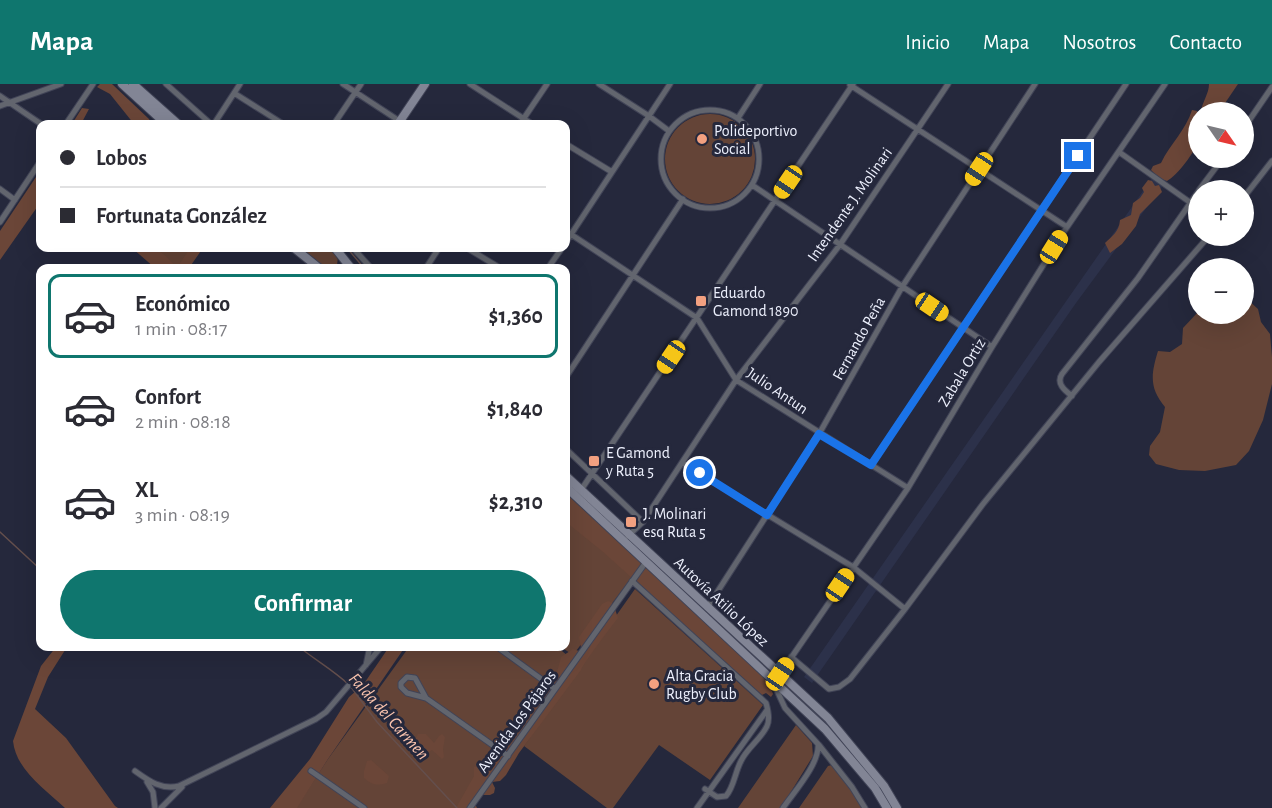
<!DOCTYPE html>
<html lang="es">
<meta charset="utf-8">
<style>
body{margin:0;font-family:"Alegreya Sans",sans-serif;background:#f2f2f3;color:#2b2b33;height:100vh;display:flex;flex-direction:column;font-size:22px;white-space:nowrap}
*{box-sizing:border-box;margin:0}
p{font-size:20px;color:#7c7c81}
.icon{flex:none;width:33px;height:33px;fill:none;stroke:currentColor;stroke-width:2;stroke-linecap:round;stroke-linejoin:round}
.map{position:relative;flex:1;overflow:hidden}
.drawer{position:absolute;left:36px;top:180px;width:534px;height:387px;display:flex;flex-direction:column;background:#fff;border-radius:12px;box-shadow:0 6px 24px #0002}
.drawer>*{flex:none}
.banner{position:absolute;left:36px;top:36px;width:534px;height:132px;border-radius:12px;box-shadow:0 6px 24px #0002;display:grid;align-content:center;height:132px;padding:0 24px;background:#fff}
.needle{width:39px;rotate:124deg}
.fabs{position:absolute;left:1188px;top:18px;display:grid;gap:12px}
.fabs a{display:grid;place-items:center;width:66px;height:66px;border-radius:50%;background:#fff;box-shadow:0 6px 24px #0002;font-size:30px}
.end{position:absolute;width:27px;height:27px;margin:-14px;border:8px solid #1a73e8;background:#fff;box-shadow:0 0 0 3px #fff}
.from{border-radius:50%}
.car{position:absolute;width:18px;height:36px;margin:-18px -9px;border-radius:8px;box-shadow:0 0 4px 2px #0007;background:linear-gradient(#f5c518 24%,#345 0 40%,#f5c518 0 76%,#345 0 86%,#f5c518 0)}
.banner b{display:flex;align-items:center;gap:21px;height:57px;font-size:22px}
.banner b+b{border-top:2px solid #e1e1e2}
.banner i{width:15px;height:15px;background:#2b2b33}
ul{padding:10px 0 0;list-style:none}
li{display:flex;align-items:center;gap:18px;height:84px;margin:0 12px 9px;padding:0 12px;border:3px solid transparent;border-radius:12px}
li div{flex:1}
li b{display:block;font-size:22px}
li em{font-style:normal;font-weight:700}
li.selected{border-color:#0f766e}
li>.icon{width:54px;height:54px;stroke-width:1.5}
.cta{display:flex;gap:12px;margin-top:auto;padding:12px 24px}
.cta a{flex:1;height:69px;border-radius:36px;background:#0f766e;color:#fff;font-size:24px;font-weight:700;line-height:69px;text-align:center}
header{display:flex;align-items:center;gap:36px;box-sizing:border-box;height:84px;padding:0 30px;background:#0f766e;color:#fff}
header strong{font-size:28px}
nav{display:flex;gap:33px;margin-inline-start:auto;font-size:21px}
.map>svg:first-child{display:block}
</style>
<header>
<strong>Mapa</strong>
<nav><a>Inicio</a><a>Mapa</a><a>Nosotros</a><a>Contacto</a></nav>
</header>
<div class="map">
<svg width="1272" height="724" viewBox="0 0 1272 724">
<rect width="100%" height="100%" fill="#25283c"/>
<path fill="#2c314a" d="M1219 0 1216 28H1198V54L1076 219 812 599 804 593 1136 117 1180 54Z"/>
<path fill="#644437" d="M665 75a45 45 0 1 1 90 0a45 45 0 1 1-90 0Z
M144 164H202L187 184H169Z
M301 164H330L338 173 337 181C325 190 310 172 301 164Z
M1244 216H1248L1258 225 1261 238 1270 250 1272 273V300L1263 336 1249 367 1236 381 1205 387 1179 386 1156 380 1149 371 1150 362 1160 348 1165 323C1149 304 1151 290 1158 267L1170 268 1182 260 1183 244 1198 228V230H1244Z
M566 427 635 489 573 571 561 563 566 562Z
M635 505 763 621 710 696 659 661 613 724H607L524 662Z
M409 563H557L573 576 467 724H296L328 675Z
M796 641 812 659 813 672 781 724H738Z
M832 681 847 699 863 724H799L828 682Z"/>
<path fill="#6b4638" d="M100 0H112L149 35 151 40H134L110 10 97 3Z
M1209 0H1238L1219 28H1201C1202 18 1209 10 1209 0Z
M82 24 89 25 81 40H72Z
M1192 26 1197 27C1198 36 1200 47 1198 56 1196 67 1177 92 1167 97L1159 94 1151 86 1153 82 1161 79C1170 60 1186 46 1192 26Z
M40 87V119L0 176V147Z
M1148 96 1152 97 1155 102 1159 101 1162 108 1140 130 1136 142 1122 160 1110 169 1105 159C1112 152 1119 148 1120 136L1131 131 1133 119 1140 114 1144 108 1142 104Z
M132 164C157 163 160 165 177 184H155Z
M190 164H203L189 184H177Z
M566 409 768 596 773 610 771 613 766 609 762 611 602 467 566 438Z
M608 517 613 519 618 534C613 540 582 581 581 586L519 669 506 691 500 697 492 698 495 704 494 709 490 711H483L475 720 477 724H456L474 692V683L482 681 509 653 511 636 518 634 523 637 525 628 533 611 556 592 561 573 573 565 579 567 581 564 579 553 602 520Z
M56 563H67L48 593 35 625 66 654 115 722 118 724H65C45 705 16 686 13 657L41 582Z
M389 563H405L328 675 297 724H270L310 675 349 613 363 601Z
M418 650H426L434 659 439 652 442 650 445 653 443 665 444 673 442 675 432 666 424 671C417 669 414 667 413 660Z
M371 676 389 692 387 699C377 702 372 701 364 694V687L367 677Z"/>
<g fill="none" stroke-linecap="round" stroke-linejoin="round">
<path stroke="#644f4d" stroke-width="1.5" d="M347 164 364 184
M0 448 40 485
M298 562C315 576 333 586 348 600
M351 603 377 638 457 724"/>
<defs>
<path id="minor" d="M166 0 211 40
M343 0 404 40
M470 0 532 40
M599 0 649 32 669 47
M850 1 1067 143
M234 9 283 40
M0 12 41 40
M0 22 61 0
M661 75a49 49 0 1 1 98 0a49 49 0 1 1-98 0Z
M738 34 760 0
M66 40 93 0
M214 40 240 0
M334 40 361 0
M520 40 547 0
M1244 44 1272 3
M566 60 612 88
M1119 68 1191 119
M752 101 992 263
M0 105 15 116
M1199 106 1223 74
M1244 113 1272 77
M0 138 40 78
M566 147 697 234 736 296 908 404
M566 158 670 0
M353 164 371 184
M467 164 500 184
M426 184 439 164
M548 184 562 164
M566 293 683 115
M1072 312C1064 306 1056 299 1062 290L1138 194 1198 108
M566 365 643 438
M683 379 853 483 905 525
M871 381 1126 0
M581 406 853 0
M628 452 643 438 736 296 839 162 948 0
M632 497 766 619C768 626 770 636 767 642 761 655 747 664 741 677 735 688 734 703 726 712L717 713 705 705
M707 524 819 350 902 203 1035 0
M496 562 555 605
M791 573 829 605 839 603 850 595 905 525 983 420 1099 278 1209 152
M366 581 370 562
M780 590 908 404 992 263 1067 143 1165 0
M773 598 785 624 818 660C820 679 794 708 783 724
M426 614 415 594 407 593 401 599V603L407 609 426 614 508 672
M819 661 852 703 865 724
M135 687C149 697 161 706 179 702L316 635 326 628 382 562
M311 687 364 724
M147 698 153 708 155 724
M161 724 182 703
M470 724 646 478
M697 724 767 626"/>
<path id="secondary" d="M122 0 166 40
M133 0 178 40
M398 40 425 0
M294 164 319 184
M335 164 351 184
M566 392 828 634 884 702 897 724
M566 403 825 645 875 704 887 724"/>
</defs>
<use href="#minor" stroke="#414457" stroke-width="7"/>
<use href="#secondary" stroke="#414457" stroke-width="10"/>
<use href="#minor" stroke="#62656e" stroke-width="5"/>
<use href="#secondary" stroke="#828595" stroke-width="8"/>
</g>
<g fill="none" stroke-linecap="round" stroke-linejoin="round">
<path stroke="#1a73e8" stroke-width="8" d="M700 389 767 431 819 350 871 381 1078 72"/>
</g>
<g fill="#f2a080" stroke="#25283c" stroke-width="2">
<circle cx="702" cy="55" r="6"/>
<rect x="695" y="211" width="12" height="12" rx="3"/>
<rect x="588" y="371" width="12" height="12" rx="3"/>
<rect x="625" y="432" width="12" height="12" rx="3"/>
<circle cx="654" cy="600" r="6"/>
</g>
<g text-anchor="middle" stroke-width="6" stroke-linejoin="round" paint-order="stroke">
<g font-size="16" fill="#edf0fd" stroke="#25283c" text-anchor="start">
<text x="714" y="52">Polideportivo<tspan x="714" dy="18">Social</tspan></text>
<text x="713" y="214">Eduardo<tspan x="713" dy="18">Gamond 1890</tspan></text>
<text x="606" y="374">E Gamond<tspan x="606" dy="18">y Ruta 5</tspan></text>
<text x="643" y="435">J. Molinari<tspan x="643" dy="18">esq Ruta 5</tspan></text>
<text x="666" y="597">Alta Gracia<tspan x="666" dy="18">Rugby Club</tspan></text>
</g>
<g font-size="16" fill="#edf0fd" stroke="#25283c">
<text transform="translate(849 120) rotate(-55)" y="6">Intendente J. Molinari</text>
<text transform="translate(858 254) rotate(-61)" y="6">Fernando Peña</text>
<text transform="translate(961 288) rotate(-59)" y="6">Zabala Ortiz</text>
<text transform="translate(778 306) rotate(34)" y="6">Julio Antun</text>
<text transform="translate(722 517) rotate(43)" y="6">Autovía Atilio López</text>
<text transform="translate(516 637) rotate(-54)" y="6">Avenida Los Pájaros</text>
</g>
<g font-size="18" font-style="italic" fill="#f8c2ad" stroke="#25283c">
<text transform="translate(389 632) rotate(48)" y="6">Falda del Carmen</text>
</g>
</g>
</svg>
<div class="fabs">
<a><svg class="needle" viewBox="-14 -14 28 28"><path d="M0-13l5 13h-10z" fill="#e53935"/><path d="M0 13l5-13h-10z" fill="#7c7c81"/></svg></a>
<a>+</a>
<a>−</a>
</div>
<i class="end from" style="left:700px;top:389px"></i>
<i class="end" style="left:1078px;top:72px"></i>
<i class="car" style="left:979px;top:85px;rotate:213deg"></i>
<i class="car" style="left:788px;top:98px;rotate:214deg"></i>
<i class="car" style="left:1054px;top:163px;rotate:32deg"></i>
<i class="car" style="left:932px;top:223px;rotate:124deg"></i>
<i class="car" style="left:671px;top:273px;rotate:214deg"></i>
<i class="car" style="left:840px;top:501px;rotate:34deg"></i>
<i class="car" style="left:780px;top:590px;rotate:34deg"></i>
<div class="banner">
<b><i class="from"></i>Lobos</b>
<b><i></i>Fortunata González</b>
</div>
<section class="drawer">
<ul>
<li class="selected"><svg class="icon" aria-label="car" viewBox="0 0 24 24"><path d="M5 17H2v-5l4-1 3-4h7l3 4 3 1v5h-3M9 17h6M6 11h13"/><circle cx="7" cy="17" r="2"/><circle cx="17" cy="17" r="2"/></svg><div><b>Económico</b><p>1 min · 08:17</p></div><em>$1,360</em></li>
<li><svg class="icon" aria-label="car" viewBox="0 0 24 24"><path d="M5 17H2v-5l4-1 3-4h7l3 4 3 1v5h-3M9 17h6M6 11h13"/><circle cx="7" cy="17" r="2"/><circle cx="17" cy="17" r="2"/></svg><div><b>Confort</b><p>2 min · 08:18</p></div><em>$1,840</em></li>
<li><svg class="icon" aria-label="car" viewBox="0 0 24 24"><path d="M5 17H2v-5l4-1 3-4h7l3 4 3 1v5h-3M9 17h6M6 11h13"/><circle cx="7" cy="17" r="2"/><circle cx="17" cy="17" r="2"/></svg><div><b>XL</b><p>3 min · 08:19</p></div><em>$2,310</em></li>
</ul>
<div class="cta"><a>Confirmar</a></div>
</section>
</div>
